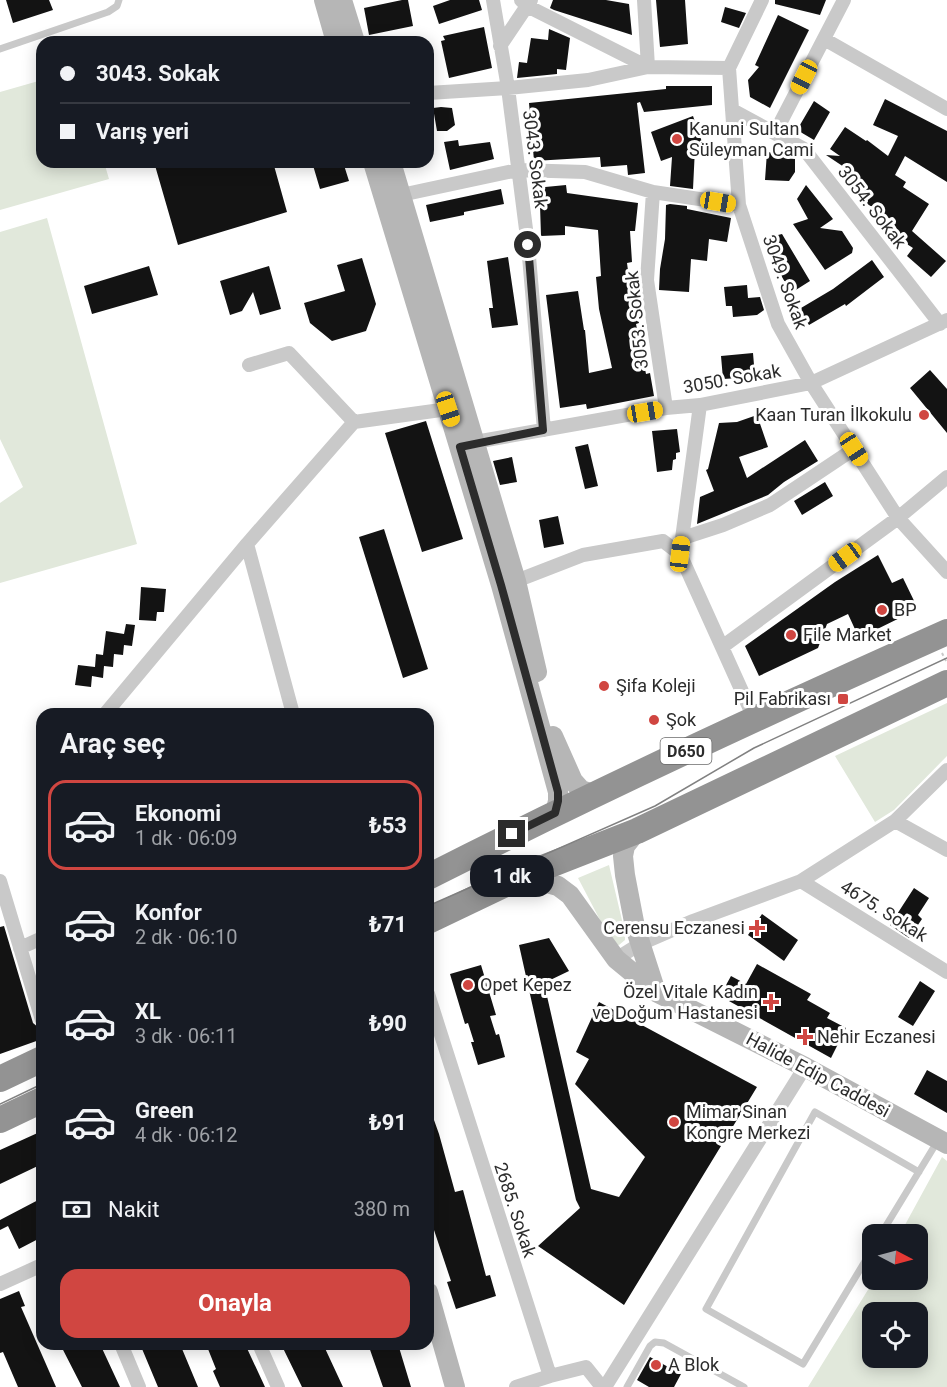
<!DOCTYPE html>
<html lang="tr">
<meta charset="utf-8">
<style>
body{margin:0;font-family:Roboto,sans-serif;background:#20242c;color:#f1f3f6;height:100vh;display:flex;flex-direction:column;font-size:22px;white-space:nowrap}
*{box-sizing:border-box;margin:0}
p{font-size:20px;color:#9ea1a6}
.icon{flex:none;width:33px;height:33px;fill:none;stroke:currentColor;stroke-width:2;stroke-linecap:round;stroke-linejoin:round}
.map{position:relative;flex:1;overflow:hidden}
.side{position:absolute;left:36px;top:708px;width:398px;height:642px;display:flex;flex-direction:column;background:#171b24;border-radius:18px;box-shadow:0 3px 15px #0003}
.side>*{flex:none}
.guide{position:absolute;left:36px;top:36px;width:398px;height:132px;border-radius:18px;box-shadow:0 3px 15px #0003;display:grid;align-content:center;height:132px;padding:0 24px;background:#171b24}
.needle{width:39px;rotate:96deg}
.controls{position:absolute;left:862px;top:1224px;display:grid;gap:12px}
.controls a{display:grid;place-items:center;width:66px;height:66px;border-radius:12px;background:#171b24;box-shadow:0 3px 15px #0003;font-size:30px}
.end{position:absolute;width:27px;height:27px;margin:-14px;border:8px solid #2c2c2c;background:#fff;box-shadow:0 0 0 3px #fff}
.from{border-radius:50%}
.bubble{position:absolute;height:42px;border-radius:18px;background:#171b24;box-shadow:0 3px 15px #0003;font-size:20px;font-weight:700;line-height:42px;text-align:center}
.car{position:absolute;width:18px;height:36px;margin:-18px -9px;border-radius:8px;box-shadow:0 0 4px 2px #0007;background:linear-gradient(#f5c518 24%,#345 0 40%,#f5c518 0 76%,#345 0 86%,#f5c518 0)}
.guide b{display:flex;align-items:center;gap:21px;height:57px;font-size:22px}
.guide b+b{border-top:2px solid #363941}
.guide i{width:15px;height:15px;background:#f1f3f6}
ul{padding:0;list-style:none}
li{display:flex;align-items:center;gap:18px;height:90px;margin:0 12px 9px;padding:0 12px;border:3px solid transparent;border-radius:18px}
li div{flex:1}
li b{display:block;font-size:22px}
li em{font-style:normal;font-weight:700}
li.current{border-color:#d04641}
li>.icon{width:54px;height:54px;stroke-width:1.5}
h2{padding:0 24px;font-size:27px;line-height:72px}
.pay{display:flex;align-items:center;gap:15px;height:66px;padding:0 24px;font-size:22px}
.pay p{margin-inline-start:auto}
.primary-button{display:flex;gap:12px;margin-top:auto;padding:12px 24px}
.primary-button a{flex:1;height:69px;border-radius:18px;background:#d04641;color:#fff;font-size:24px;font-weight:700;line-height:69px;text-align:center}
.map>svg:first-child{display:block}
</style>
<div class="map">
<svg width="947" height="1387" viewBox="0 0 947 1387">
<rect width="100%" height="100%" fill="#fff"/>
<path fill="#e1e8db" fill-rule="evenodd" d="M42 80V162H104L109 179 0 210V92Z
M47 218 137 544 0 583V503L23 487 0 439V232Z
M947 703V756L894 810 875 822 835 756Z
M609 865 625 933V940L619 945 614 944 610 939 578 878Z
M942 1157 947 1161V1387H808L874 1280H918V1234H900ZM918 1312V1358H873V1312Z"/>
<path fill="#131313" d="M6 0H49L53 10 13 23Z
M402 0H408L413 26 369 35 364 8Z
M450 0H479L482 10 439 24 433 6Z
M553 0H606L629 4 632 35 554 10 550 8Z
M656 0H685L688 44 660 47Z
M775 0H826L820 15 775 4Z
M725 7 746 13 739 28 721 22Z
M778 15 809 30 770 108 750 97 748 80 759 67 755 65Z
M484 27 492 68 449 78 441 41 445 40 443 36Z
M549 29 570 38 566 70 557 69V74L517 78 519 62 527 63 531 38 548 40Z
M666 86H712V105L644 112 640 102 637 103 645 173 628 175 627 165 601 167 600 157 534 161 529 103 666 89Z
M885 99 947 131V182L905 156 895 175 906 182 903 187 929 204 912 231 946 261 931 277 907 256 913 248 899 239 902 237 894 225 896 223 863 201 867 195 842 176 847 169 826 155 840 156 830 149 845 127 866 141 867 140 888 156 898 136 873 125Z
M814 101 830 112 814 140 797 130Z
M441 107 452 108 455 125 447 131H437L433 108Z
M693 116 703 145 695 148 693 189 670 186 672 157 661 161 651 132Z
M458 140 459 146 490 142 494 159 450 170 444 142Z
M767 152 795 155V172L789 181 765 180Z
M154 162H273L287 212 178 245Z
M312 162H343L349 181 320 189Z
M566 185 567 193 638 203 635 231H630L632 262 627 263 632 301H634L639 323 636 324 646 374 650 373 654 396 587 409 586 404 560 408 546 295 578 291 584 330H585L589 373 612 368 599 309 596 277 601 276 598 230 565 226V235L541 236 540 205H537L535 188Z
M806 185 833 219 820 228 842 231 853 248 852 253 825 270 793 224 808 219 797 199Z
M501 189 504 204 464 212V215L430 222 426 205Z
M670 204 687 206V209L731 218 727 242 709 239 707 261 691 259 689 292 659 290 660 269 665 239 666 205Z
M782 234 810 281 791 293 777 268 775 257 779 255 774 236Z
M508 257 518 325 492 328 489 308H493L487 261Z
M362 258 376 304 366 331 332 341 310 323 304 303 345 291 337 265Z
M872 260 884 277 846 306 845 304 809 325 801 312V308L833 289Z
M149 266 158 295 92 314 84 286Z
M269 266 281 309 260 315 253 292 242 311 230 315 220 281Z
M747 285 748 298 760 297 764 310 757 315 733 317 732 306H726L724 287Z
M753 353 755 377 723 379 721 356Z
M930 370 947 389V433L910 388Z
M757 415 768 447 739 457 747 478 805 440 818 461 784 482 768 495 697 524 700 497 714 491 706 470 708 469 719 423 737 422Z
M426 421 463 539 422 552 385 433Z
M677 429 680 452 676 453V459L673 460 672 470 657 472 652 431Z
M588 444 598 486 585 489 575 447Z
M512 457 517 482 500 485 493 461Z
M825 482 833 496 802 515 794 501Z
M558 516 564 544 544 548 539 520Z
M384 529 428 669 403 678 359 537Z
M878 555 892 583 903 578 918 609 859 638 848 614 827 624 818 648 759 676 745 646 835 582Z
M141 587 166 589 164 612H157L156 621 139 620Z
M126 624 135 625 132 646 124 645 123 655 114 654 113 667 104 666 103 678 92 676 91 687 75 685 78 665 95 667 96 654 103 655 106 631 124 634Z
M914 888 929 898 918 915 922 919 909 938 890 925Z
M762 914 798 940 784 961 748 935Z
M4 926 33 1023 39 1028 42 1039 0 1054V927Z
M549 938 569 971 544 983 591 1189 619 1197 645 1157 575 1084 589 1059 576 1052 599 1002 757 1087 624 1305 538 1246 580 1208 576 1200 519 945Z
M757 964 811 994 807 1000 830 1013 827 1018 846 1028 831 1058 720 996 731 976 746 984Z
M481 965 496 1015 490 1016 496 1035 499 1034 505 1057 478 1065 471 1042H474L468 1023 465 1024 450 974Z
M920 981 935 991 913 1026 898 1017Z
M927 1070 947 1081V1113L914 1094Z
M428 1106H429L439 1134 455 1192 463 1190 486 1276 490 1275 496 1296 456 1309 447 1282 451 1281 428 1212Z
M42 1131V1164L0 1184V1150Z
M42 1198V1237L19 1249 8 1226 0 1230V1220Z
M19 1291 25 1306 21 1307 56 1387H18L3 1352 0 1353V1299Z
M60 1344H100L120 1387H82Z
M140 1344H180L198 1387H158Z
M206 1344H245L265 1387H220L213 1371 216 1369Z
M281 1344H323L343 1387H302Z
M368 1344H398L411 1387H383Z
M650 1357 681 1374 674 1387H649L637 1380Z"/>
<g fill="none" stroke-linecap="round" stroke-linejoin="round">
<path stroke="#c9c9c9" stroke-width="2" stroke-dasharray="3 3" stroke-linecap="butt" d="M942 653 947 663"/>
<path stroke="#c9c9c9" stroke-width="7" d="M0 49 108 12 117 6 119 0
M881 1234 937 1142
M873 1248 803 1364 706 1309 815 1112 919 1172
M627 1387 650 1346 655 1342 664 1343 744 1387"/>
<path stroke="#c9c9c9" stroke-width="14" d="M493 0 508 88 528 245 544 430
M521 0 527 6 648 67 729 68
M762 0 729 68 739 205 778 324 811 383 898 518 947 572
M824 39 947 109
M500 46 531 0
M428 93 508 88 588 80 648 67 644 0
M732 110 804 149 940 324
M775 133 844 0
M653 192 647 280 666 408
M401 195 518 170 585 172 653 192 739 205
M249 365 289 353 354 422
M475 442 666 408 700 405 811 383 947 320
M683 538 723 525 770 505 854 449
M247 544 293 714
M681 546 700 405
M516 581 583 555 663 541 680 554 754 718
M722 647 898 518 947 477
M105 714 247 544 354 422 448 409
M895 821 947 850
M0 881 42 1020
M801 881 947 972
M20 948 42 938
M616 959 640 944 693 921 801 881 895 821 947 770
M428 994 550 1376 586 1367 602 1387
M0 1284 42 1265
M121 1344 139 1387
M259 1344 278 1387
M516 1387 550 1376
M605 1387 805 1067"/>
<path stroke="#b6b6b6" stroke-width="20" d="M324 0 336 42
M342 0 355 42
M373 162 501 585 558 792V801L555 813
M391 162 516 581 537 672
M553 736 573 781 581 790 594 794
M637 831 625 846 623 856 625 875 635 927 656 992
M522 876 558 886 570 895 616 959 656 992 805 1067 947 1144
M428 1292 455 1387"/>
<path stroke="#939393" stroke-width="26" d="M428 877C599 790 772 710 947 632
M428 921 522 876 637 831 947 683
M0 1079 42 1059
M0 1120 42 1100"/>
<path stroke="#818181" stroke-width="1.5" d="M428 906 655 806 754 748 947 658
M0 1104 42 1084"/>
</g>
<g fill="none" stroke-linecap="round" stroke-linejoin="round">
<path stroke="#2c2c2c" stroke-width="8" d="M512 834 555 813 558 801V792L501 585 460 447 543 430 528 245"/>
</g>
<g fill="#d04641" stroke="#fff" stroke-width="2">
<circle cx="677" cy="139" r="6"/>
<circle cx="924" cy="415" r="6"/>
<circle cx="882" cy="610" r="6"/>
<circle cx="791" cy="635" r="6"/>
<circle cx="604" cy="686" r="6"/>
<rect x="837" y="693" width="12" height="12" rx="3"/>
<circle cx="654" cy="720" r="6"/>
<path d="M754 919h6v6h6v6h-6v6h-6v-6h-6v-6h6z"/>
<circle cx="468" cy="985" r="6"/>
<path d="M768 993h6v6h6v6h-6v6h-6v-6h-6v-6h6z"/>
<path d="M802 1028h6v6h6v6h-6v6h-6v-6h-6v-6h6z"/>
<circle cx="674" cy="1122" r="6"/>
<circle cx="656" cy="1365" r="6"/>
</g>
<g text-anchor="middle" stroke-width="6" stroke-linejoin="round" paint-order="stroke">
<rect fill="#fff" stroke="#6b6b6b" stroke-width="1.5" x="660.5" y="738" width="51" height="26" rx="4.5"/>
<g font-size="16" font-weight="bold" fill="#2c2c2c">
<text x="686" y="757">D650</text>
</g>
<g font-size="18" fill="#2c2c2c" stroke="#fff" text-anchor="start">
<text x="689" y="135">Kanuni Sultan<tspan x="689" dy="21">Süleyman Cami</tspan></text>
<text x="912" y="421" text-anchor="end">Kaan Turan İlkokulu</text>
<text x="894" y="616">BP</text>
<text x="803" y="641">File Market</text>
<text x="616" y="692">Şifa Koleji</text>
<text x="831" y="705" text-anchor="end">Pil Fabrikası</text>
<text x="666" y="726">Şok</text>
<text x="745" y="934" text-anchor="end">Cerensu Eczanesi</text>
<text x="480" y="991">Opet Kepez</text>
<text x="758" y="998" text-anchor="end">Özel Vitale Kadın<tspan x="758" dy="21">ve Doğum Hastanesi</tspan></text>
<text x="817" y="1043">Nehir Eczanesi</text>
<text x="686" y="1118">Mimar Sinan<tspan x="686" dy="21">Kongre Merkezi</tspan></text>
<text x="668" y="1371">A Blok</text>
</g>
<g font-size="18" fill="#2c2c2c" stroke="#fff">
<text transform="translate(535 159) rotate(83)" y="6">3043. Sokak</text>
<text transform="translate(872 207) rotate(52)" y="6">3054. Sokak</text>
<text transform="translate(785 282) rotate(70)" y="6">3049. Sokak</text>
<text transform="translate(637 320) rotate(-96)" y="6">3053. Sokak</text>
<text transform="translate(732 379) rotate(-10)" y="6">3050. Sokak</text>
<text transform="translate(884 911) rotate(32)" y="6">4675. Sokak</text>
<text transform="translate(818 1075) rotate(28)" y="6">Halide Edip Caddesi</text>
<text transform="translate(515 1210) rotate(72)" y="6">2685. Sokak</text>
</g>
</g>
</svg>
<div class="controls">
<a><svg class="needle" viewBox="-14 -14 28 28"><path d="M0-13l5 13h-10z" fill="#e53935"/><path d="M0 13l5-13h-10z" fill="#9ea1a6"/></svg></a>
<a><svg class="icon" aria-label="locate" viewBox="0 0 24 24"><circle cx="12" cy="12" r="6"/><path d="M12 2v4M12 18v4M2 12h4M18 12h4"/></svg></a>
</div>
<i class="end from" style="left:528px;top:245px"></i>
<i class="end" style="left:512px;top:834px"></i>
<div class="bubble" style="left:470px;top:855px;width:84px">1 dk</div>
<i class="car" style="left:804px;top:77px;rotate:207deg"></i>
<i class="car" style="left:718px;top:202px;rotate:99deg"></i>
<i class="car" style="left:448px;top:409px;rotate:162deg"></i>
<i class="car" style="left:645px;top:412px;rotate:80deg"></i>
<i class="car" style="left:854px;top:449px;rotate:147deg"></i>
<i class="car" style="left:680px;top:554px;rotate:7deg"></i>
<i class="car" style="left:845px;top:557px;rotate:234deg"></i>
<div class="guide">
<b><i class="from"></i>3043. Sokak</b>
<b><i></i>Varış yeri</b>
</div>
<section class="side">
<h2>Araç seç</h2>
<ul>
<li class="current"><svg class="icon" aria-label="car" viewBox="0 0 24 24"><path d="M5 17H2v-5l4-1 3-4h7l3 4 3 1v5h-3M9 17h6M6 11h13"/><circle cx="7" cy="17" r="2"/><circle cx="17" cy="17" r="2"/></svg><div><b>Ekonomi</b><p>1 dk · 06:09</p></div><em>₺53</em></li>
<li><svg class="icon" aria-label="car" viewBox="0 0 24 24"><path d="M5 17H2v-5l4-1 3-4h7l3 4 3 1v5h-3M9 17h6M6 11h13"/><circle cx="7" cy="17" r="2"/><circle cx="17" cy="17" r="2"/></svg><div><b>Konfor</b><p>2 dk · 06:10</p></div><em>₺71</em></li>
<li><svg class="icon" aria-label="car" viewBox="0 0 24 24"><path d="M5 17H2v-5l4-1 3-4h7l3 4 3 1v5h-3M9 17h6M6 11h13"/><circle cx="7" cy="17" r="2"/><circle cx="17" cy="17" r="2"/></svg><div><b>XL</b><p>3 dk · 06:11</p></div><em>₺90</em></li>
<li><svg class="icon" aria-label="car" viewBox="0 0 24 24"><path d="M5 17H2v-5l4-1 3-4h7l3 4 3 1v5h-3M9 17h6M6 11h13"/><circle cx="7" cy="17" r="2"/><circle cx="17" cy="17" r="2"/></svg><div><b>Green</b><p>4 dk · 06:12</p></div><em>₺91</em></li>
</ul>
<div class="pay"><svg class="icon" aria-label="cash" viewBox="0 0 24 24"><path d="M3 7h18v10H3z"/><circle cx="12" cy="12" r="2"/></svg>Nakit<p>380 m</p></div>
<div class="primary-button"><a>Onayla</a></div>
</section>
</div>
